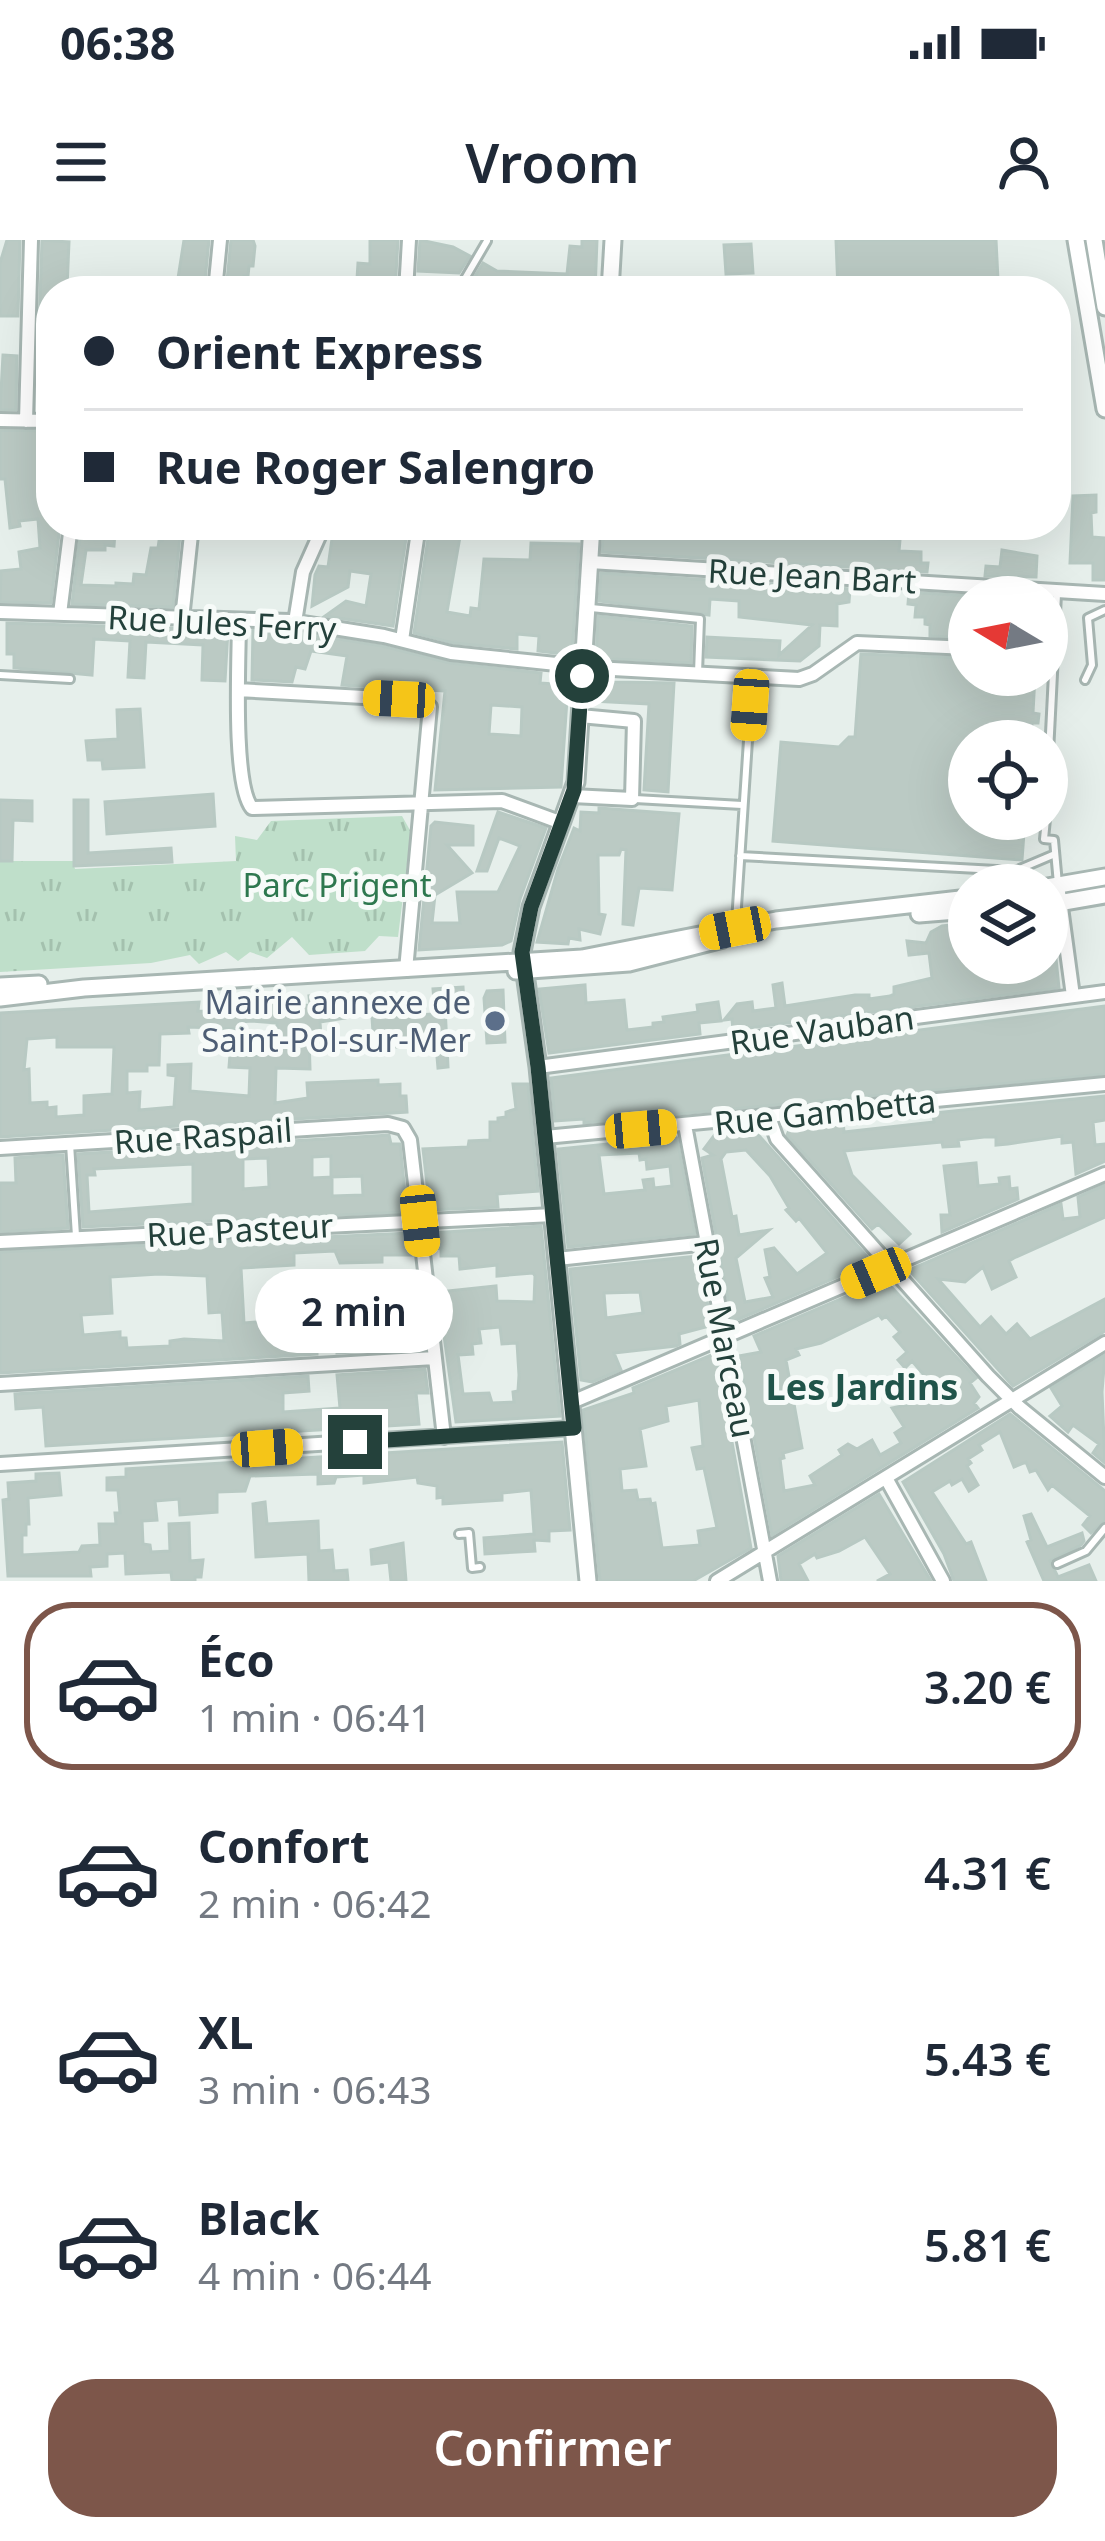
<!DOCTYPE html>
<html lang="fr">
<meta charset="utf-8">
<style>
body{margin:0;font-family:"Noto Sans",sans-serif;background:#f6f6f7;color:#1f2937;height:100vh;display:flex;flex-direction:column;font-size:45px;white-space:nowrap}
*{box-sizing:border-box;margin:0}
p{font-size:39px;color:#747a83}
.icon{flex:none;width:66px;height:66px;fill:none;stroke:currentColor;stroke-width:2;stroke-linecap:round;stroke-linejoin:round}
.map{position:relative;height:1341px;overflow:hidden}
.drawer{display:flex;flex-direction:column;background:#fff;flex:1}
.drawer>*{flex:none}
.hud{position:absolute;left:36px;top:36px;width:1035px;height:264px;border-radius:48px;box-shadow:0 12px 48px #0002;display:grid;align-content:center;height:264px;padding:0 48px;background:#fff}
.needle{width:78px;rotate:280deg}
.controls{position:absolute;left:948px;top:336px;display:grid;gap:24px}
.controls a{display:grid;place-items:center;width:120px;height:120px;border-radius:50%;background:#fff;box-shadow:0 12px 48px #0002;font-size:60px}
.end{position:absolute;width:54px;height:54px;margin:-27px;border:15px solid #24413b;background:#fff;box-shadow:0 0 0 6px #fff}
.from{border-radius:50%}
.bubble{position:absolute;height:84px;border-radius:42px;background:#fff;box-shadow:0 12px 48px #0002;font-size:39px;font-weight:600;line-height:84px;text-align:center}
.car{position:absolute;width:36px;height:72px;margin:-36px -18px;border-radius:15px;box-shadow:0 0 9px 3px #0007;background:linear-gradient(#f5c518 24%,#345 0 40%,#f5c518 0 76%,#345 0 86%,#f5c518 0)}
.hud b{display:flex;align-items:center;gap:42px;height:114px;font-size:45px}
.hud b+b{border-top:3px solid #e0e1e3}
.hud i{width:30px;height:30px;background:#1f2937}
ul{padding:21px 0 0;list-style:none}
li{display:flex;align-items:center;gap:36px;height:168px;margin:0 24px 18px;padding:0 24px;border:6px solid transparent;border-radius:48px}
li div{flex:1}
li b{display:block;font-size:45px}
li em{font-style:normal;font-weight:600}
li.on{border-color:#7d564a}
li>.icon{width:108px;height:108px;stroke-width:1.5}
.primary-button{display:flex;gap:24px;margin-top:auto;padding:24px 48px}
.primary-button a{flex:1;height:138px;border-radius:48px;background:#7d564a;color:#fff;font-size:48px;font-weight:600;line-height:138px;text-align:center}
.status{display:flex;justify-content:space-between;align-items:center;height:84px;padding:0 60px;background:#fff;direction:ltr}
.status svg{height:33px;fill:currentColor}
header{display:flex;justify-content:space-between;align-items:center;height:156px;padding:0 48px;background:#fff;font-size:54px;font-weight:600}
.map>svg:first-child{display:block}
</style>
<div class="status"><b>06:38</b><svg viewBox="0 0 49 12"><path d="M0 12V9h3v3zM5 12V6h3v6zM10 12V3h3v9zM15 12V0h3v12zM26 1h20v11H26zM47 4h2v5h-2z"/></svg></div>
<header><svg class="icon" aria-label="menu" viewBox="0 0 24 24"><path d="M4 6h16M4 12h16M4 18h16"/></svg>Vroom<svg class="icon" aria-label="person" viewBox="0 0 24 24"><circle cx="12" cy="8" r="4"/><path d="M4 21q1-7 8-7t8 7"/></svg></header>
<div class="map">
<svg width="1105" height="1341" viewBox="0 0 1105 1341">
<defs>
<pattern id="park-tufts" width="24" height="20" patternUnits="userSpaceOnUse" patternTransform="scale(3)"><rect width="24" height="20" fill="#bfdfca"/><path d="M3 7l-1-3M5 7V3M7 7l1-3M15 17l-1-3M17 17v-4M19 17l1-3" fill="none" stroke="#a4c1ae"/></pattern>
</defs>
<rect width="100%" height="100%" fill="#e6efeb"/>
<path fill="url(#park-tufts)" d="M402 576 411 592 398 697 379 696 365 711 309 715 292 697 267 718 250 712 238 721 226 712 199 724 190 715 151 723 0 732V621H73L75 629 236 621 235 596 257 600 271 581Z"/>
<path fill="#bbcac4" stroke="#b8c9c3" stroke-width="3" fill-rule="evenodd" d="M7 0H20L18 76H0V23Z
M42 0 69 2 67 48 51 51V89H39Z
M184 0H209L204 51H176Z
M231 0H253L255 6 253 26H249L248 36H244L243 51H226Z
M370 0H398L395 51H366L367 40 357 39 358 23 370 24Z
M420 0 453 7 470 16 459 33 418 31Z
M582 0H597L595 51H506L475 36 483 23 497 31 567 34 570 6 582 7Z
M836 0H996L998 40 989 41V44L876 51 838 50Z
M751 4 753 33 726 34 724 5Z
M3 115 17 116 16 170H0Z
M0 190 51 191V285H60L51 363 0 362 1 331 21 329 19 312 40 308 38 279 19 281 20 286 10 288 5 239H0Z
M1096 255V272L1091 273 1092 297 1105 298V340H1093V323H1070L1073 256Z
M81 285 115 292 114 306 105 305V310H86L81 345 116 346V343L133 344 134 334 146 335 151 308H158L159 301H162L163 285H181L173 367 72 364Z
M334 285H408L393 386 325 376 346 361 366 366 371 334 350 331 348 347 312 366 315 335 319 326 328 327Z
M430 285H462L447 372 470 376 471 368 479 369 484 319 530 320 531 303 579 304 572 415 538 411 539 396 517 394V409L453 403 414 393Z
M604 285H635L648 288V292L672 293V297L721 298 732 296 733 290 784 298 785 287 822 288V294L866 292V298L900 300 899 311 921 312V323H928L927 332 602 312Z
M1002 310 1037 316 1036 337 985 336 986 326 1000 327Z
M601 333 850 349 849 362 837 364V386L820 385 819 406 800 421 706 417 707 397 780 401 779 415 812 385 739 377V361L710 359 709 375 599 361Z
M909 352 969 356V398L930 396V385L925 384V377H915L916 365 908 364Z
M598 376 692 386 691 423 614 419 604 423 596 418Z
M7 383 228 390 225 441 202 440 203 405 146 402 144 438 128 437 130 401 94 399 92 435 14 428V414H7Z
M253 390 289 391 382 406 450 423 541 433 540 443 568 445 561 547 435 550 445 451 342 445 347 416 311 411 305 429 296 427 292 442 252 440ZM491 465 522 467 521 496 489 494Z
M861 414 969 418V435H1035L1033 473 1039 474 1038 483H1032L1031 501H969V579H1025L1022 620 773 601 781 502 839 507 849 497H855Z
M604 434 613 442 674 443 668 552 644 550 649 464 593 461 595 438Z
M140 469 144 527 103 529 102 520H88L86 501 118 499 117 470Z
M213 554 215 586 107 594 105 562Z
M0 560 32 561V581L13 580 12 621H0Z
M74 560H88V613L171 608 172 622 74 626Z
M599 568 679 574 672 650 639 648 633 685 623 684 626 610 621 609 619 615H598L599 674 605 675 600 694 579 689 580 700 569 698 568 704 537 702 558 629 574 588 580 591 581 572 599 573Z
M498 572 546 588 520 659 511 701 502 705 419 710 431 586 435 582 473 586V605H447L472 633 435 655 432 683H460L457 652H498L520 606 499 598 487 631H477Z
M1047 679H1052L1059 748 733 790 732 779 724 780 737 764 752 762 753 771 776 768 773 745 782 743 785 766 855 755H869V759L890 756 894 754V747L932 738 929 713 909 715 907 701 926 703 931 692 942 686 969 683V723H990L991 734 1016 731V724L1047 723Z
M585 745 586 763 624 760 627 790 653 787V783L664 782 663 777 698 772 697 765 718 762 721 781 699 783 700 794 549 813 539 749Z
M463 747 464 763 445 766 448 827 438 828 436 805 374 808 372 777 435 774 433 749Z
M503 750 505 802 487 803 484 758 487 751Z
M343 754 344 762 351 765 344 769 345 778 320 782 321 797 309 798 310 829 276 828 275 863 308 858 307 843 378 840V845L400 844V856H406L407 872 0 897V773L199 762 198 771 219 772 225 770 226 761 291 757 292 766 310 765 309 756ZM252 781 277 783V810H256V816L230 815 229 827 250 828 249 856 190 851 191 824 168 825V835L176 836 174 867 139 870 140 852 127 853V831H147V825H159L160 794 189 793 188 787 240 789V782ZM57 797V807H114L112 854 84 856V875L56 877V867L47 868V862L30 863 29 829 24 830 27 799Z
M1105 766V834L584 883V879L555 881 551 838Z
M513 844H528L538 951 497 954 498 967 430 970 423 909 468 907 469 901 490 900V882H498V878L506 877V872L516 869Z
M1105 856V880L1093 882 1095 905 1105 904V921L1076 934 1073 902 1062 903V896L1008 904 996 905V897H984L958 900 959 906 943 907 942 902 844 911 852 935 910 994 899 1004 878 984 872 989 787 895 791 886 843 881 844 892 934 882 933 873Z
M754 890 872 1022 732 1082 702 918 713 915 704 909 716 893ZM746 910 770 936 789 968 786 970 796 981 799 978 827 1013 797 1034 774 1008 765 1010 770 1037 765 1038 773 1057 745 1062 736 1018 769 990 739 995 736 976 732 977 721 919 726 912Z
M389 895 391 904H400L407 972 83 987 78 914ZM331 916V937L362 936 363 955 332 956V937L312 938V917ZM268 918 269 947 243 949V919ZM193 924V964L89 972 87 935H95L94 929Z
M667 898H677L695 994 568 1007 558 909ZM639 913 640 920 646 919 647 929 670 926 672 946 654 948 653 939 643 940 645 950 604 954 599 915Z
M54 915H63L68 988 0 992V943H16L15 918Z
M976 923 978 946 1000 944 999 938 1009 937 1010 949 1017 948 1018 959 942 992 941 975H950L944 926Z
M1105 945V977L1014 1018 1009 1021 1016 1037 992 1049 983 1027 965 1042 938 1039 980 1087 991 1077 1006 1094 1017 1084 1030 1099 1105 1059V1091L1013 1146 909 1030 1061 964 1063 979 1080 977 1078 957Z
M541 986 560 1176 456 1182 438 1052 496 1046 497 1061 534 1062 535 1036 533 1033 497 1036V1025L460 1029 459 1016H441V1008L433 1009 431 993ZM500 1087 502 1104 517 1103 519 1135 518 1151 513 1152 514 1162 492 1163 489 1153 463 1154 458 1115 473 1114 472 1104 481 1103 479 1089Z
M409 993 412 1015H382V1022L340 1023 335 1011 294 1013V1025L241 1028 244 1083 292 1079 293 1093 316 1092V1068H325V1060H334L336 1083 341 1082V1094L382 1086 380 1053 404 1049 403 1040 415 1039 422 1102 410 1103V1109L337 1113V1106H317V1114L0 1133V1012ZM159 1034 207 1036 209 1073 222 1072 224 1101 184 1099 170 1101V1106L127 1108 126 1098H120V1092L83 1095 81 1075 112 1073 110 1037Z
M699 1016 709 1072 704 1073 706 1087 679 1094 680 1104 676 1106 614 1113 621 1130 592 1142 581 1140 570 1029ZM640 1052 643 1073 606 1078 604 1053Z
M885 1040 976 1138 970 1143 979 1157 974 1163 978 1168 772 1295 739 1116 761 1112 754 1096ZM879 1075 882 1079 886 1076 900 1092 894 1097 907 1112 898 1120 905 1128 912 1121 935 1148 916 1152 921 1162 892 1168 904 1187 895 1193 901 1203 880 1215 872 1200 857 1209 848 1204 839 1210 842 1215 810 1236 815 1245 784 1251 780 1219 784 1218 783 1213 802 1208 786 1120 799 1115 796 1109 821 1103Z
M716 1113 751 1308 693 1341H600L583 1170 634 1153 633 1148ZM699 1160 703 1206 692 1208 697 1229 704 1228 717 1288 698 1291 700 1305 662 1308 655 1263 651 1264 650 1259 638 1260 636 1250 622 1251 620 1229 646 1226 640 1189 668 1181 666 1166Z
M1105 1115 1102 1152 1105 1223 1093 1213 1099 1204 1073 1185 1068 1192 1050 1176 1062 1166 1051 1148Z
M425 1129 428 1153H416L419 1184 46 1206 43 1167 16 1169 15 1154 308 1136 309 1151 283 1153V1172L340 1168 337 1135Z
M1010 1174 1105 1251V1281L1091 1293 1083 1285 1090 1276 1052 1245 1048 1250 1036 1230 1030 1232 1026 1222 1014 1227 1000 1192 979 1205 982 1210 968 1219 971 1223 967 1226 978 1245 969 1251 962 1239 952 1245 950 1241 932 1252 966 1304 971 1302 986 1341H954L944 1314 903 1242Z
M562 1202 570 1290 549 1291V1301L534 1300 535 1311 485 1314 484 1298 534 1294 531 1250 502 1253V1260L443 1264V1257L437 1258V1246L418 1243 417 1237 364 1243V1235L336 1237 334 1243 318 1244V1234L250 1236 245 1251 217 1252V1272L180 1275 179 1259 155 1261 157 1280 142 1281 143 1304 150 1305 151 1312 170 1311 169 1284 189 1283 190 1321 203 1320 201 1337H195V1341H172L171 1332 126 1334 125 1313 107 1314V1326L90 1327 91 1336H8L3 1260 9 1259 8 1243 36 1241V1234L59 1233 61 1255 28 1258 29 1284H26V1295H22V1315L79 1312 82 1306 100 1305 99 1284H116L115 1273H120L118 1250H107V1238L126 1237V1229Z
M879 1254 931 1341H877L890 1334 865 1297 839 1311 817 1318 815 1314 799 1324 808 1341H781L778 1316Z
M265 1262 267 1284 318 1281 319 1311 332 1310 334 1331 347 1330 348 1341H309L308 1314 256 1317 253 1264Z
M1031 1274 1047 1307 1082 1293 1084 1301 1081 1305 1050 1321 1058 1337 1089 1325 1096 1341H1044L1027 1302 1031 1300 1024 1276Z
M403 1303 406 1341H391L389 1322 372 1324 371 1310Z"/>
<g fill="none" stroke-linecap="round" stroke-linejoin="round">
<defs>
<path id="service" d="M406 42H463L487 1
M591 368 700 379 698 433
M0 435 70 439
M1085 440 1092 425 1088 378 1105 370
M1047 553 1057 354
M635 559 742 565
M1046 579 1044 599 1054 600 1058 644
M740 616 1015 631 1055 614
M735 697 752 440
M70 904 76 996
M459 1294 469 1293 472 1328 480 1327
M1057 1324 1086 1311 1105 1288"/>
<path id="minor" d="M215 51 220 0
M406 51 409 0
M0 180 51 181
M26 181 31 0
M590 322 1105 354
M0 372 290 381 384 396 451 413 595 428
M60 374 71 285
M182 379 192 285
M239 380C239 416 232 544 252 568L502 561 562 583
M295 382 303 332 324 285
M402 400 419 285
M1047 412 1054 413
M613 429 799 439 813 434 857 403 969 408
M238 450 418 460 430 467 406 730
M572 556 632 559 634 481 580 476
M1058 645 1073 756
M538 827 1105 752
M769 877 777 899 988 1136 1019 1167 1105 1237
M685 885 770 1341
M545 897 1105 844
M0 908 388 884 403 888 410 900 444 1197
M0 1002 553 975
M557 1019 707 1003
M0 1144 435 1118
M572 1162 1105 934
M0 1224 574 1188
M886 1238 943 1341
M717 1341 1105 1103"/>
<path id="tertiary" d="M1076 0 1105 169
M1094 0 1105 67
M610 51 613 0
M1047 647 1105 637
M1047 665 1105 655
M919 674 969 670
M516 731 629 723 723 699
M0 746 39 744
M0 758 84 748 582 718 776 680 969 658
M588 1341 538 827 522 712 531 667 576 542 592 285"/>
</defs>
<use href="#service" stroke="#a8b7b3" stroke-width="12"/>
<use href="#minor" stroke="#a8b7b3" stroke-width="18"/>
<use href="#tertiary" stroke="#a8b7b3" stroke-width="21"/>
<use href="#service" stroke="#fff" stroke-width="6"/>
<use href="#minor" stroke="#fff" stroke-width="12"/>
<use href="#tertiary" stroke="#fff" stroke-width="15"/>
</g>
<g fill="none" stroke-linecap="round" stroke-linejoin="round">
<path stroke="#24413b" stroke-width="15" d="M355 1202 574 1188 538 827 522 712 531 667 574 550 582 436"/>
</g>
<circle fill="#5c6f8a" stroke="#f7fbf9" stroke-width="4.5" cx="495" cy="781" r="12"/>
<g text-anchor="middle" stroke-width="10" stroke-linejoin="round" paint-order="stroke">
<g font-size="33" fill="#24413b" stroke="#f7fbf9">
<text transform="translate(812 336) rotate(3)" y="12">Rue Jean Bart</text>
<text transform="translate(222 383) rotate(3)" y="12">Rue Jules Ferry</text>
<text transform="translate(822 790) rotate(-8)" y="12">Rue Vauban</text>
<text transform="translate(825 872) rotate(-6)" y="12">Rue Gambetta</text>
<text transform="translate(203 896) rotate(-4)" y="12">Rue Raspail</text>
<text transform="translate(240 990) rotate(-3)" y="12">Rue Pasteur</text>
<text transform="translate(725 1098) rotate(79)" y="12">Rue Marceau</text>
</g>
<g font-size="33" fill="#2e784f" stroke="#f7fbf9">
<text x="337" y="657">Parc Prigent</text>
</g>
<g font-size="33" fill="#4e5e75" stroke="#f7fbf9" text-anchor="end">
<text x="471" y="774">Mairie annexe de<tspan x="471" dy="38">Saint-Pol-sur-Mer</tspan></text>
</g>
<g font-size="36" font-weight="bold" fill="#20544a" stroke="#f7fbf9">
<text x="862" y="1160">Les Jardins</text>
</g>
</g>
</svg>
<div class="controls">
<a><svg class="needle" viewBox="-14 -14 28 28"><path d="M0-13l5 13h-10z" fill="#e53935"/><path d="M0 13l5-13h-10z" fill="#747a83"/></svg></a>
<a><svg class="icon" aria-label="locate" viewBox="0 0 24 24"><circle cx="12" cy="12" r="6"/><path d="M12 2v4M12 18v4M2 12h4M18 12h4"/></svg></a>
<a><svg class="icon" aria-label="layers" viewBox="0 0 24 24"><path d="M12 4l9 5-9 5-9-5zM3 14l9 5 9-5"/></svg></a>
</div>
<i class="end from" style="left:582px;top:436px"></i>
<i class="end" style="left:355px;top:1202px"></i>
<div class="bubble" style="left:255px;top:1029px;width:198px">2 min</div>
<i class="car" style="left:399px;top:459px;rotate:273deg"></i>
<i class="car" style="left:750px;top:465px;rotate:184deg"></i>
<i class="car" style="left:735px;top:688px;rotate:259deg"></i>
<i class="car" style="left:641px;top:889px;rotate:85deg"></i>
<i class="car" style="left:420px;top:981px;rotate:174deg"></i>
<i class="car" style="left:876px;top:1033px;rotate:247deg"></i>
<i class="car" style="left:267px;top:1208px;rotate:86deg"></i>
<div class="hud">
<b><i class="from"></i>Orient Express</b>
<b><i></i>Rue Roger Salengro</b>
</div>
</div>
<section class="drawer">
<ul>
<li class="on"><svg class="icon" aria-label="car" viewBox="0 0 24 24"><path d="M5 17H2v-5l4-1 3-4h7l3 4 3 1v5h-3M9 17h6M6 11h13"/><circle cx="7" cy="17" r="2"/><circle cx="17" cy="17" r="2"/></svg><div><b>Éco</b><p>1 min · 06:41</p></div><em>3.20 €</em></li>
<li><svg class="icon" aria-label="car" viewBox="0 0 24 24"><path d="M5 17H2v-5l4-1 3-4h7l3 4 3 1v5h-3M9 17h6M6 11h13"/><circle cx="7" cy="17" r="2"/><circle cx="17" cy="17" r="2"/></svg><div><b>Confort</b><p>2 min · 06:42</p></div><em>4.31 €</em></li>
<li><svg class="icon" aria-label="car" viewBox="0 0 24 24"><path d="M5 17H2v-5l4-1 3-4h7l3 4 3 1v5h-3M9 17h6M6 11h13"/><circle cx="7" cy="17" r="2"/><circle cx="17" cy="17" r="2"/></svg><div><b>XL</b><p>3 min · 06:43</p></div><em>5.43 €</em></li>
<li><svg class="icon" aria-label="car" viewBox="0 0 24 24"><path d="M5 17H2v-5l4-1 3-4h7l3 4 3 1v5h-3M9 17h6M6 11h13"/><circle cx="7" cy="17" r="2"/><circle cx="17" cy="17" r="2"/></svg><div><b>Black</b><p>4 min · 06:44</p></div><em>5.81 €</em></li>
</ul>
<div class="primary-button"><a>Confirmer</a></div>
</section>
